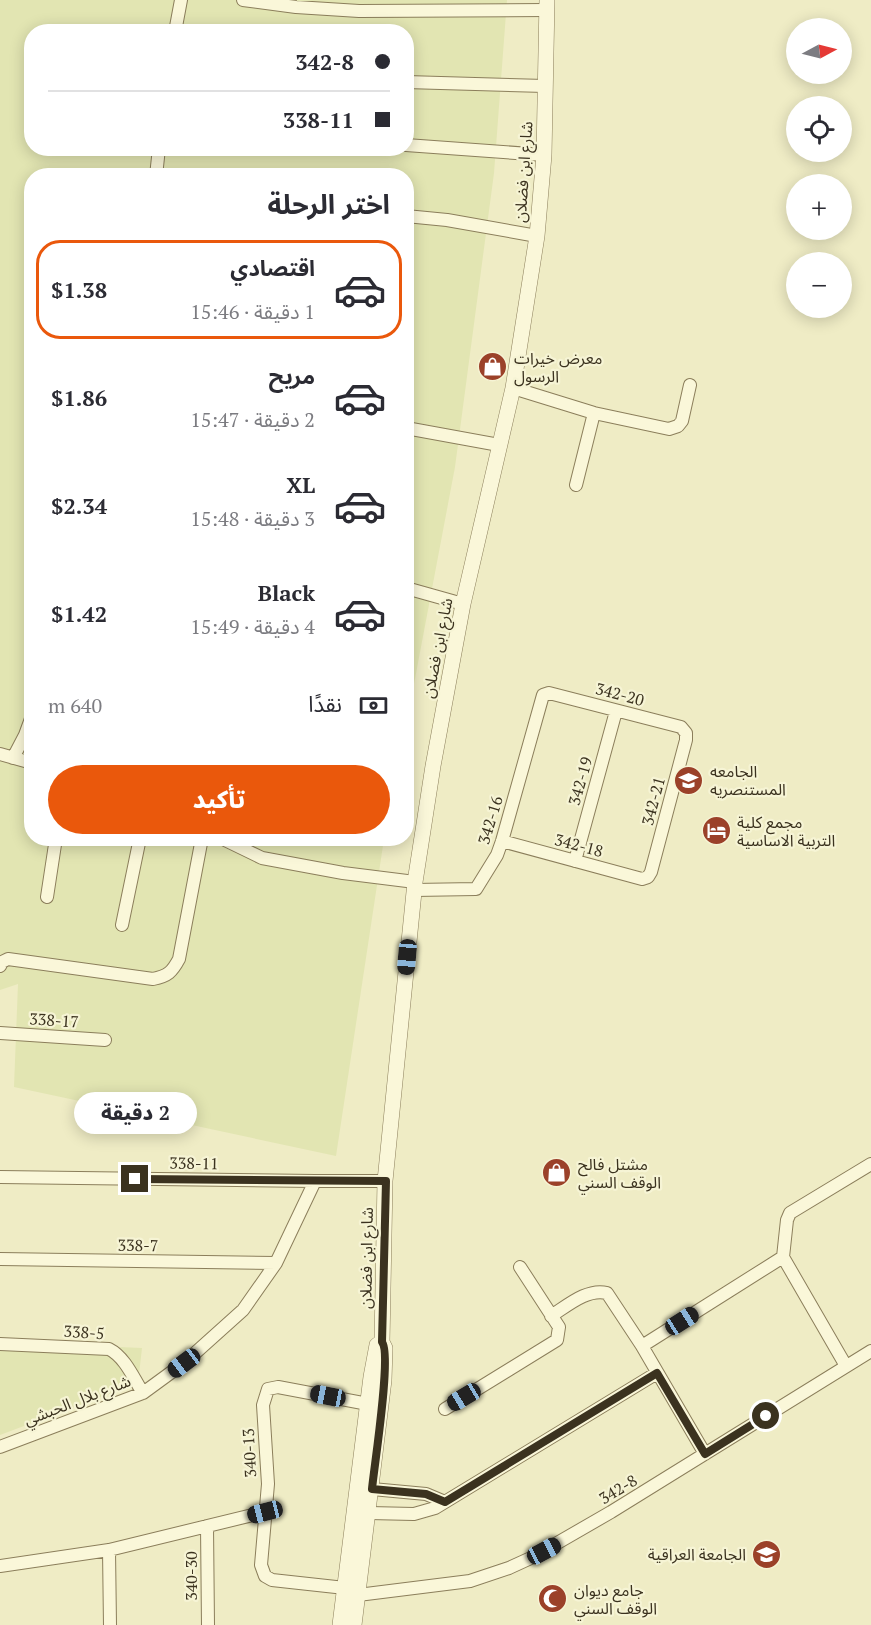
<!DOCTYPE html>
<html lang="ar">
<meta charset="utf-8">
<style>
body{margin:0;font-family:"PT Serif","Noto Sans Arabic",serif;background:#f2f2f3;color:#2b2b33;direction:rtl;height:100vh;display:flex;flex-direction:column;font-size:22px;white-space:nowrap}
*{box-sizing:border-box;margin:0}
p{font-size:20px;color:#7c7c81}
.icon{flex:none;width:33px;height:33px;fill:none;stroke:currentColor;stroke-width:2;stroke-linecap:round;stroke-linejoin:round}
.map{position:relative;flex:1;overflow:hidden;direction:ltr}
.sheet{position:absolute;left:24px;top:168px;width:390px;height:678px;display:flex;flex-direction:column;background:#fff;border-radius:24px;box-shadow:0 3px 15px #0003;direction:rtl}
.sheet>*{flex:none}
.guide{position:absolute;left:24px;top:24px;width:390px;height:132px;border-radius:24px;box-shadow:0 3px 15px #0003;direction:rtl;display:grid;align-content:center;height:132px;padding:0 24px;background:#fff}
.needle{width:39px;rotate:83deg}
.buttons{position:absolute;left:786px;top:18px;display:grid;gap:12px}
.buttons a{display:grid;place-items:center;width:66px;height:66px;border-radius:50%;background:#fff;box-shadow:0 3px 15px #0003;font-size:30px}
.end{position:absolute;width:27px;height:27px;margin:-14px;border:8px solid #3b321f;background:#fff;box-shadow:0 0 0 3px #fff}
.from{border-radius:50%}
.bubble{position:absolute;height:42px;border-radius:21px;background:#fff;box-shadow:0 3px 15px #0003;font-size:20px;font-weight:800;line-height:42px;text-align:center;direction:rtl}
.car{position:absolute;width:18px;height:36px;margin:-18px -9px;border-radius:8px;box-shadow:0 0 4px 2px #0007;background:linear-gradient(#222 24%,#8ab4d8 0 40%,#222 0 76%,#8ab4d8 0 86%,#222 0)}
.guide b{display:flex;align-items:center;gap:21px;height:57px;font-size:22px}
.guide b+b{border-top:2px solid #e1e1e2}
.guide i{width:15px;height:15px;background:#2b2b33}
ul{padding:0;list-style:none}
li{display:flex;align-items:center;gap:18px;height:99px;margin:0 12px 9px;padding:0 12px;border:3px solid transparent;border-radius:24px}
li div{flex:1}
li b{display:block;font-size:22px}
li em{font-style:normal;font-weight:800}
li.active{border-color:#ea580c}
li>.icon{width:54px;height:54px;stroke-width:1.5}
h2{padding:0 24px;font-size:27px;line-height:72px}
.pay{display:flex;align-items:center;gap:15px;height:66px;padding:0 24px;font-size:22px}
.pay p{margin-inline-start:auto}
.cta{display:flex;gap:12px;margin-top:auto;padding:12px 24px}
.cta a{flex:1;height:69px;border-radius:36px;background:#ea580c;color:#fff;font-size:24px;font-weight:800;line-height:69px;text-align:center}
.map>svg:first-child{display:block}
</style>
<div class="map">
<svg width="871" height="1625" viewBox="0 0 871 1625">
<rect width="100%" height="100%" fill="#efecc5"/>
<path fill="#e2e5b2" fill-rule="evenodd" d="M0 0H507L494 173 455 467 407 721 406 176H32V838L384 839 336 1156 14 1087 18 984 0 990ZM32 32H406V148H32Z
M0 1342 142 1348 138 1383 0 1435Z"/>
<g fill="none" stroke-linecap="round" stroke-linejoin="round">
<defs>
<path id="minor" d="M243 0 296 7 359 11 547 10
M175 32 181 0
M406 82 545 86
M406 145 544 155
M156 176 159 148
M406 216 447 220 537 236
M513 388 594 413 669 429 678 426 682 421 690 385
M406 428 499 445
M576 485 594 413
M406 588 463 604
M0 754 32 763
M13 758 25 735 32 716
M221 838 262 858 343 873 415 882
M575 861 616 711
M414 890 476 889 497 855 502 841 543 695 549 693 681 727 686 733V740L651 872 648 877 642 879 502 841
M47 897 56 838
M122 925 140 838
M0 966 2 962 8 959 153 979C168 976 172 972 179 959L202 838
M0 1033 105 1040
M0 1177 315 1181
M0 1259 276 1263
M551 1316C567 1306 587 1288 607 1293L642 1346 705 1454
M0 1344 109 1349C125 1357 134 1379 143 1393
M642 1346 783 1257
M846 1366 783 1257 787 1220 790 1213 871 1164
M445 1409 557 1340 559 1327 520 1267
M0 1447 143 1393 184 1363 243 1310 276 1263 315 1181H385
M372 1489 426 1494 445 1502
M369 1513 414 1514 435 1508 657 1373
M207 1526 208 1625
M109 1550 110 1625
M0 1566 109 1550 265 1512
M345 1588 272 1580 265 1576 261 1565 268 1484 263 1405 268 1389 278 1387 368 1404
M358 1595 470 1581 509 1568 533 1557 611 1512 871 1351"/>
<path id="tertiary" d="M340 1625 371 1377 377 1345 382 1342
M354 1625 384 1380 385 1348 382 1342 385 1181 415 882 433 766 463 604 513 388 537 236 544 155 547 0"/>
</defs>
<use href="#minor" stroke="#8b7e5b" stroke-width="14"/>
<use href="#tertiary" stroke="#8b7e5b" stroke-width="16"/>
<use href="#minor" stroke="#faf7d9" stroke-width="12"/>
<use href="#tertiary" stroke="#faf7d9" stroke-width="15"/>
</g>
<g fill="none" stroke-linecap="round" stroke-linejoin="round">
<path stroke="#3b321f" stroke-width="8" d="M135 1179 386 1181 382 1342C392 1354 374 1467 372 1489L426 1494 445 1502 657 1373 705 1454 766 1416"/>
</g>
<defs>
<symbol id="shop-disc" viewBox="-11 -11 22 22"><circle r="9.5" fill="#9b4129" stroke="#f6f4d5"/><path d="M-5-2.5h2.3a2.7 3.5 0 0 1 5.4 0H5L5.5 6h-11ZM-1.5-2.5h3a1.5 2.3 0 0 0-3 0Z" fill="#fff"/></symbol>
<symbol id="university-disc" viewBox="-11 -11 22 22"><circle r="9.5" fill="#9b4129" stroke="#f6f4d5"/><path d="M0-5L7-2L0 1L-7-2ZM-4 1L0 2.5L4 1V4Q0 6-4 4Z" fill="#fff"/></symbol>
<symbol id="hotel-disc" viewBox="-11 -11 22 22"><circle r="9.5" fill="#9b4129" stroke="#f6f4d5"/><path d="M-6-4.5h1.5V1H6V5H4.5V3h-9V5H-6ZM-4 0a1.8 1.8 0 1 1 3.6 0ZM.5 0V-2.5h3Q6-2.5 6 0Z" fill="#fff"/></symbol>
<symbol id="mosque-disc" viewBox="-11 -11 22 22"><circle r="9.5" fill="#9b4129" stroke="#f6f4d5"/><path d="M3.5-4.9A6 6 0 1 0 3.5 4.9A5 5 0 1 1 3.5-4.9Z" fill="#fff"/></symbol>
</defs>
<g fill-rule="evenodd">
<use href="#shop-disc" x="476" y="350" width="33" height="33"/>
<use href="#university-disc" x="672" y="764" width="33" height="33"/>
<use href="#hotel-disc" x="700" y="814" width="33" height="33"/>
<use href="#shop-disc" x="540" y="1156" width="33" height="33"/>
<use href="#university-disc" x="750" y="1538" width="33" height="33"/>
<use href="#mosque-disc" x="536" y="1582" width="33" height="33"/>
</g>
<g text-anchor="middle" stroke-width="4.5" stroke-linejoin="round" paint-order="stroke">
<g font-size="16" fill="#3b321f" stroke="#f6f4d5">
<text transform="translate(523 172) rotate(-86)" y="6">شارع ابن فضلان</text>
<text transform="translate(437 648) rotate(-79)" y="6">شارع ابن فضلان</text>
<text transform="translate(620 694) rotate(15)" y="6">342-20</text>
<text transform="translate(580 781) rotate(-74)" y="6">342-19</text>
<text transform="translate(653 801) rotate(-75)" y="6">342-21</text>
<text transform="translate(490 820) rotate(-73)" y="6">342-16</text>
<text transform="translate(579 845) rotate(15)" y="6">342-18</text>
<text transform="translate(54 1020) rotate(4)" y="6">338-17</text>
<text transform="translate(194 1163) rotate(1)" y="6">338-11</text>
<text transform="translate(138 1245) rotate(1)" y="6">338-7</text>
<text transform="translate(366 1258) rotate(-89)" y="6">شارع ابن فضلان</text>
<text transform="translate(84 1332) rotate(4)" y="6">338-5</text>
<text transform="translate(77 1400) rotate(-21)" y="6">شارع بلال الحبشي</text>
<text transform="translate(249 1453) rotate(-93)" y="6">340-13</text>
<text transform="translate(618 1489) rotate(-31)" y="6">342-8</text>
<text transform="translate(191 1576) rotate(-90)" y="6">340-30</text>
</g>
<g font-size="16" fill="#3b321f" stroke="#f6f4d5" text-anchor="start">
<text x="514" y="364">معرض خيرات<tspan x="514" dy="18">الرسول</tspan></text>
<text x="710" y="777">الجامعه<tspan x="710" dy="18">المستنصريه</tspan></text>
<text x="737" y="828">مجمع كلية<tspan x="737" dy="18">التربية الاساسية</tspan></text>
<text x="578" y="1170">مشتل فالح<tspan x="578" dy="18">الوقف السني</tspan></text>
<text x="746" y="1560" text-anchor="end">الجامعة العراقية</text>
<text x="574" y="1596">جامع ديوان<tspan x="574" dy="18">الوقف السني</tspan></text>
</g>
</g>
</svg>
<div class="buttons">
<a><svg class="needle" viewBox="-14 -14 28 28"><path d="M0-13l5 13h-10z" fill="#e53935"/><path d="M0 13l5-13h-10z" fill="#7c7c81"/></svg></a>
<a><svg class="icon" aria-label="locate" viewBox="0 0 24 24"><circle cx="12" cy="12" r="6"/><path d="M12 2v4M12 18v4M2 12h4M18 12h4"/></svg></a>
<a>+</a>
<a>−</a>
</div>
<i class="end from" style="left:766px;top:1416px"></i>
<i class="end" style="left:135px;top:1179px"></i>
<div class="bubble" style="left:74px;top:1092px;width:123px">2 دقيقة</div>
<i class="car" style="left:407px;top:957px;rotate:185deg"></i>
<i class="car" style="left:682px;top:1321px;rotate:58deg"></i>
<i class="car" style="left:184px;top:1363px;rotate:233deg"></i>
<i class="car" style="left:328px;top:1396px;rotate:281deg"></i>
<i class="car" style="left:464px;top:1397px;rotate:239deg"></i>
<i class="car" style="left:265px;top:1512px;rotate:256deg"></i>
<i class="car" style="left:544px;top:1551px;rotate:62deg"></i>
<div class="guide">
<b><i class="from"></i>342-8</b>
<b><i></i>338-11</b>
</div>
<section class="sheet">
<h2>اختر الرحلة</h2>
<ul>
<li class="active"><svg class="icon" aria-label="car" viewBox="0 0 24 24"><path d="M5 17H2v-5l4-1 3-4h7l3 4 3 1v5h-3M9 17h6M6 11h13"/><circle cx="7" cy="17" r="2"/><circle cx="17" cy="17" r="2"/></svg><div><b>اقتصادي</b><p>1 دقيقة · 15:46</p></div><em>$1.38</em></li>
<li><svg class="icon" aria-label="car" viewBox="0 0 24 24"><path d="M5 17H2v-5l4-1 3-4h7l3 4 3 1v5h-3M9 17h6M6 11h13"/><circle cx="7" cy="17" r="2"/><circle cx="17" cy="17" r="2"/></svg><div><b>مريح</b><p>2 دقيقة · 15:47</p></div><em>$1.86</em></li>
<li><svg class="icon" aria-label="car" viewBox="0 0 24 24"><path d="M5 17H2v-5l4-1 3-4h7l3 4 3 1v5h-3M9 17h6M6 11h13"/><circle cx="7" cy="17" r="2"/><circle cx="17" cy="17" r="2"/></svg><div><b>XL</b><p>3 دقيقة · 15:48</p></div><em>$2.34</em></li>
<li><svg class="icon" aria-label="car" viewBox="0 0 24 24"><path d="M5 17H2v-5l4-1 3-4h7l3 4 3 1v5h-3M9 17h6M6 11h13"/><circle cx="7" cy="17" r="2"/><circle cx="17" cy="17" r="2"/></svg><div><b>Black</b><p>4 دقيقة · 15:49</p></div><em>$1.42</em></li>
</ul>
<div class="pay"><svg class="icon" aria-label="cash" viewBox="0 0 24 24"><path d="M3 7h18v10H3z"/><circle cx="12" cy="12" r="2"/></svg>نقدًا<p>640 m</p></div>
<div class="cta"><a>تأكيد</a></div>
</section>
</div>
